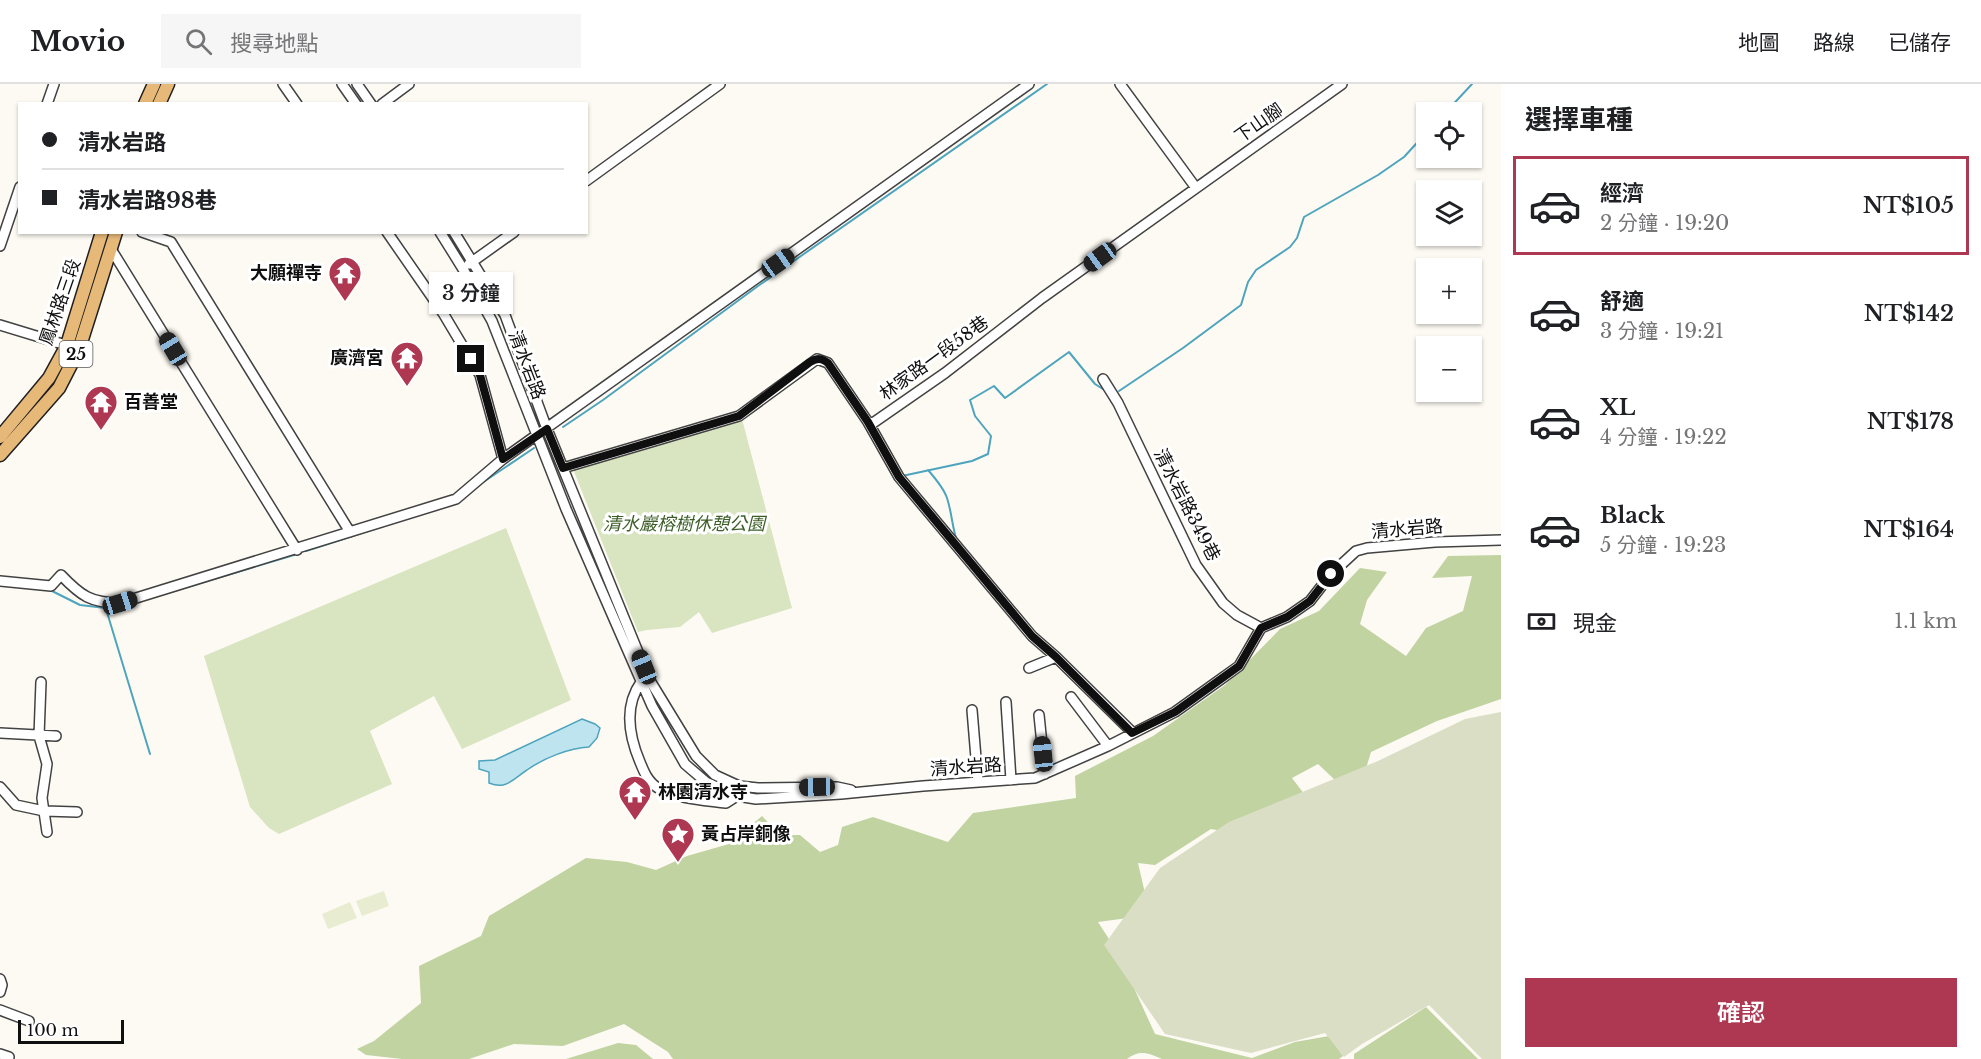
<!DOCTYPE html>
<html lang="zh-TW">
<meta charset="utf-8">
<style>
body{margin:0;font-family:"Libre Baskerville","Noto Sans TC",serif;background:#f6f6f6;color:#202124;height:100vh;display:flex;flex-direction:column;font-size:22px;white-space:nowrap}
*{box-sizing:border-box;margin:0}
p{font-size:20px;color:#757577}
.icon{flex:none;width:33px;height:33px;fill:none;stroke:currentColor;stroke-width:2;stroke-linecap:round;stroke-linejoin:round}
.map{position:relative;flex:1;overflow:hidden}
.panel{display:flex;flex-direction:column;background:#fff;width:480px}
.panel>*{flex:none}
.hud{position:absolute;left:18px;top:18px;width:570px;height:132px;border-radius:0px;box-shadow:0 2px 4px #0004;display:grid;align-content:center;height:132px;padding:0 24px;background:#fff}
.tools{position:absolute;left:1416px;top:18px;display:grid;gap:12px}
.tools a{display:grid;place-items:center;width:66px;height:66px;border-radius:0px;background:#fff;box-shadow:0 2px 4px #0004;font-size:30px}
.scale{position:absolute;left:18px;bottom:15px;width:106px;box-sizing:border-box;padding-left:6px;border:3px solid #0f0f0f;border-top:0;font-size:16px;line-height:21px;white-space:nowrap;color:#0f0f0f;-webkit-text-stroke:4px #fff;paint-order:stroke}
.end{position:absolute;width:27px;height:27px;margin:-14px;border:8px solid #0f0f0f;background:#fff;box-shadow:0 0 0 3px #fff}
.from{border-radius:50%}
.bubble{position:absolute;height:42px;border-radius:0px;background:#fff;box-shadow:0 2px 4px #0004;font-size:20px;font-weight:600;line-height:42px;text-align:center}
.car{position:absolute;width:18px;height:36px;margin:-18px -9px;border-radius:8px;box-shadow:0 0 4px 2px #0007;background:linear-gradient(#222 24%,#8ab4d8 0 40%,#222 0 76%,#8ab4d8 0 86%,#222 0)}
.hud b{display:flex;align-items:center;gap:21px;height:57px;font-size:22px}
.hud b+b{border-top:2px solid #e0e0e0}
.hud i{width:15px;height:15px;background:#202124}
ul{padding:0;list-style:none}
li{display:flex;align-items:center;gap:18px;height:99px;margin:0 12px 9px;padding:0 12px;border:3px solid transparent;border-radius:0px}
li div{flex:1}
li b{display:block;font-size:22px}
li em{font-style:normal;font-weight:600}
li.selected{border-color:#ae3852}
li>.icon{width:54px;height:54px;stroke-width:1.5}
h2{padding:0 24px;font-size:27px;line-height:72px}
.pay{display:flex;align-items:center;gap:15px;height:66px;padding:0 24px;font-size:22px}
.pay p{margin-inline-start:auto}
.action{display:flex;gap:12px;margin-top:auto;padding:12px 24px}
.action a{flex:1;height:69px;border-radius:0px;background:#ae3852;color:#fff;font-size:24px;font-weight:600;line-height:69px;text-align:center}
header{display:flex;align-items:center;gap:36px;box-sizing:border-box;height:84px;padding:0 30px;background:#fff;border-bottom:2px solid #e0e0e0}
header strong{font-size:28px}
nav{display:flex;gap:33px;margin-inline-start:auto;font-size:21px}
.search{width:420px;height:54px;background:#f6f6f6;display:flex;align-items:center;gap:15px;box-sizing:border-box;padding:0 21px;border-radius:0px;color:#757577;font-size:22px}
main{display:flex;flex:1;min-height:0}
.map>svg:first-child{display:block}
</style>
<header>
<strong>Movio</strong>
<div class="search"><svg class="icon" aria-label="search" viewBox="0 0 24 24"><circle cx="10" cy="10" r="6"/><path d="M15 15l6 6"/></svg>搜尋地點</div>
<nav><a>地圖</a><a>路線</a><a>已儲存</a></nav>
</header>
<main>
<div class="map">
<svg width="1501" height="975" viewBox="0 0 1501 975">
<rect width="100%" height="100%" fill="#fdfaf3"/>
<path fill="#d9e4c0" d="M742 335 792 524 712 549 699 528 680 543 647 546 638 548 573 385Z
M506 444 571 616 462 665 434 612 370 647 392 700 279 750 269 744 250 723 204 572Z"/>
<path fill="#c0d3a1" d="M1501 471V615L1437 637 1371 668 1360 704 1351 711 1318 680 1292 694 1324 736 1255 753 1211 745 1155 781 1138 779 1150 831 1098 838 1118 869 1155 950 1252 974 1295 958 1329 952 1343 972 1339 975H1162C1149 969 1139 965 1127 975H673L668 968 624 940 563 962 514 960 469 975H402L366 971 357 965 374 957 421 919 419 882 481 852 489 832 586 774 627 778 656 786 687 772 729 760 762 732 780 751H800L820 768 838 761 842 743 873 733 948 758 973 729 1076 714 1075 692 1153 652 1225 601 1280 545 1319 527 1360 484 1387 488 1367 516 1360 540 1406 572 1426 544 1463 527 1472 492 1432 494 1448 472Z
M1426 923 1478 975H1354V970Z
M618 959 636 961 653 975H566Z"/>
<path fill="#dadec5" d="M1501 628V975H1482L1429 921 1362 960 1344 973 1325 949 1251 969 1165 950 1104 861 1160 784 1229 738 1378 677 1465 635Z"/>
<path fill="#e8edd1" d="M384 807 389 822 362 832 356 817Z
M350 818 357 834 328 845 322 830Z"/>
<path fill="#bee5ef" stroke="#4ea4bd" stroke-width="1.5" d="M582 635 595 640 600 644 597 654 589 663C569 664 544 674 527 686 519 691 512 699 503 701 498 702 494 701 489 699V688L479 685V677L495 676Z"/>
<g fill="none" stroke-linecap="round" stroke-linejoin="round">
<path stroke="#4ea4bd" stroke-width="2" d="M1446 28 1472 0
M1119 307 1183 264 1241 221 1248 198 1256 186 1290 163 1297 154 1304 133 1378 91 1404 73 1426 49
M563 343 603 316 758 202 1047 0
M928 386C935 394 944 405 947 414 952 429 952 443 957 457
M902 392 972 377 988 370 991 352 975 332 970 316 994 302 1005 314 1069 268 1095 300 1106 307
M476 403 534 364
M306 467 390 440
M50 506 80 521 114 525 294 471
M106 525 150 670"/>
<defs>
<path id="minor" d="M283 0 297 20
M342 0 356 20
M357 0 371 20
M1120 0 1196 104
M47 20 54 0
M382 20 409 0
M586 97 720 0
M142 148 171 158 350 448
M387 148 443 229 480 291 503 375
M440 148 463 185 492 237 566 425 652 622 685 680 706 698 737 712 756 715 841 710 923 702 1035 694 1108 662 1175 628 1221 595 1239 582 1261 544 1287 533 1310 517 1331 490 1356 467 1367 464 1435 458 1501 456
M454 148 505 231 547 345 649 595 696 672 715 691 739 702 758 704 837 703 851 706
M0 162 20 103
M111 165 297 466
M469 180 514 148
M0 241 79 265
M1103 295 1118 319 1196 481 1223 519 1237 531 1261 544
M868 338 899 393 1032 552 1056 573 1133 649
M563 384 739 332 817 275 828 279 868 338 873 339 945 289 1042 214 1342 0
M0 497 51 502 61 491C81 512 91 519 120 519L456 415 503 375 1029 0
M1029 584 1056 573
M41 598 39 652 47 680 42 714 47 748
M641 598C624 622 629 652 640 678 644 688 648 698 658 704 678 715 704 716 726 719L737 712 738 707
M1071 613 1108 662
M1006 618 1011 696
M972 626 978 698
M1039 631 1045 690
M0 649 56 652
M0 703 16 721 44 727 77 728
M0 895 2 901 0 908
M0 926 29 937
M0 970 9 973"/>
<path id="major" d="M145 20 154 0
M159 20 168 0
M0 353 49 294 67 261 102 148
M0 371 59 304 79 265 116 148"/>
</defs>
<use href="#minor" stroke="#424242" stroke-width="12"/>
<use href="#major" stroke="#202020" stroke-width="15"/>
<use href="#minor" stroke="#fff" stroke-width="9"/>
<use href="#major" stroke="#e7b979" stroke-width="12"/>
</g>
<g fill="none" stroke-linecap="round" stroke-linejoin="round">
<path stroke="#0f0f0f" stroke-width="8" d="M471 275 480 291 503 375 547 345 563 384 739 332 810 278C818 274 821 274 828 279L868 338 899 393 1032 552 1056 573 1132 649 1175 628 1239 582 1261 544 1287 533 1310 517 1331 490"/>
</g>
<defs>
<symbol id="temple-pin" viewBox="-11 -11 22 30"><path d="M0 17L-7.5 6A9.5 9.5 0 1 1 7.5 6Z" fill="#ae3852" stroke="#fff"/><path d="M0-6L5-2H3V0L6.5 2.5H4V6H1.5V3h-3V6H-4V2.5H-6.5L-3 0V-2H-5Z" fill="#fff"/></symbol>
<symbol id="sight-pin" viewBox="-11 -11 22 30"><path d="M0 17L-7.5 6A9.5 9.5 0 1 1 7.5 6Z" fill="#ae3852" stroke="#fff"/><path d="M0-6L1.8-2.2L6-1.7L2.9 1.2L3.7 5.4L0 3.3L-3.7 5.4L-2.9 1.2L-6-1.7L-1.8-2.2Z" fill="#fff"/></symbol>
</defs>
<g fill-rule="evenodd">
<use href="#temple-pin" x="326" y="170" width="38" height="52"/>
<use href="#temple-pin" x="388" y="255" width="38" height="52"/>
<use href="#temple-pin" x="82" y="299" width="38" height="52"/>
<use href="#temple-pin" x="616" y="689" width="38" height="52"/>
<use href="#sight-pin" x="659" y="731" width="38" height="52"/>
</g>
<g text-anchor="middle" stroke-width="6" stroke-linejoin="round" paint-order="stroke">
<rect fill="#fff" stroke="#575757" stroke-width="1.5" x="59.5" y="257" width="33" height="26" rx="4.5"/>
<g font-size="16" font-weight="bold" fill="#0f0f0f">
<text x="76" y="276">25</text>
</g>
<g font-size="18" fill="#0f0f0f" stroke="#fff">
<text transform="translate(1259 39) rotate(-35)" y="6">下山腳</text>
<text transform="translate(60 218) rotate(-71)" y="6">鳳林路三段</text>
<text transform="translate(934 274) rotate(-36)" y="6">林家路一段58巷</text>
<text transform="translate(527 281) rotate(69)" y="6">清水岩路</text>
<text transform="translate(1187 421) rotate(63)" y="6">清水岩路349巷</text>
<text transform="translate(1407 445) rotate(-5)" y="6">清水岩路</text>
<text transform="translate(966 683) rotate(-4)" y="6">清水岩路</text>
</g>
<g font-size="18" font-weight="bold" fill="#0f0f0f" stroke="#fff" text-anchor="start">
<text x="322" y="195" text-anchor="end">大願禪寺</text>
<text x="384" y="280" text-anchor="end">廣濟宮</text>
<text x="124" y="324">百善堂</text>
<text x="658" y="714">林園清水寺</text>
<text x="701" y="756">黃占岸銅像</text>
</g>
<g font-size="18" font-style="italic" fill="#3d5f27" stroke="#fff">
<text x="684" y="446">清水巖榕樹休憩公園</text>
</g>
</g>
</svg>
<div class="tools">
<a><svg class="icon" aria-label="locate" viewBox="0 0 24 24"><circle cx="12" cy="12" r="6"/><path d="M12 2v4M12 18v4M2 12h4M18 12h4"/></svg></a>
<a><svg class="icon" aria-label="layers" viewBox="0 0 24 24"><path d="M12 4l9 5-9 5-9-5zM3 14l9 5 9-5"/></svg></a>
<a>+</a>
<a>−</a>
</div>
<div class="scale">100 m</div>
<i class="end from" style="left:1331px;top:490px"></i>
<i class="end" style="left:471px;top:275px"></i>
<div class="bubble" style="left:429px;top:188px;width:84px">3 分鐘</div>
<i class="car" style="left:1100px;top:173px;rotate:234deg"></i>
<i class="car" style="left:778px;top:179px;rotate:55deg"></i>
<i class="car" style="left:173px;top:265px;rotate:329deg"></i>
<i class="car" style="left:120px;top:519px;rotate:73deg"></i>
<i class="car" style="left:644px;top:583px;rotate:338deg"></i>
<i class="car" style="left:1043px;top:670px;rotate:354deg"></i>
<i class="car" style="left:817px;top:703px;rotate:269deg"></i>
<div class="hud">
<b><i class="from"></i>清水岩路</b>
<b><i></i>清水岩路98巷</b>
</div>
</div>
<section class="panel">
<h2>選擇車種</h2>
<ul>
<li class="selected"><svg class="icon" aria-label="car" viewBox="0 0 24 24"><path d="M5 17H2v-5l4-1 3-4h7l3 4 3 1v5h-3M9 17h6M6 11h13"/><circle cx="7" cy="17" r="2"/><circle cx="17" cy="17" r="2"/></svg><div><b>經濟</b><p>2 分鐘 · 19:20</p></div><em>NT$105</em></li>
<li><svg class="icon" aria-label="car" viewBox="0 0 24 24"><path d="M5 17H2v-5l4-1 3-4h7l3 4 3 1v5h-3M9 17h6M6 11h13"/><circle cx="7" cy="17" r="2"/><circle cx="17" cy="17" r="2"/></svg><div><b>舒適</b><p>3 分鐘 · 19:21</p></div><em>NT$142</em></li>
<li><svg class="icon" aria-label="car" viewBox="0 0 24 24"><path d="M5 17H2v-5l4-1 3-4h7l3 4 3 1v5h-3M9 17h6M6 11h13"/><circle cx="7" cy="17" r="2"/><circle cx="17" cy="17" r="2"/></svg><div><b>XL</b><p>4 分鐘 · 19:22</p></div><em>NT$178</em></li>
<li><svg class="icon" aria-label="car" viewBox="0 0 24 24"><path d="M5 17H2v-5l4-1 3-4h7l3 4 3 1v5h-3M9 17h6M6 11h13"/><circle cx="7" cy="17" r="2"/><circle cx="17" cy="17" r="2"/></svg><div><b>Black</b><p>5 分鐘 · 19:23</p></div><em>NT$164</em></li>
</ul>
<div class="pay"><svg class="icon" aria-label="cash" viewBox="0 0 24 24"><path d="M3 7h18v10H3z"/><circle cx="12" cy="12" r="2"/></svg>現金<p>1.1 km</p></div>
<div class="action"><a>確認</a></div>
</section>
</main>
